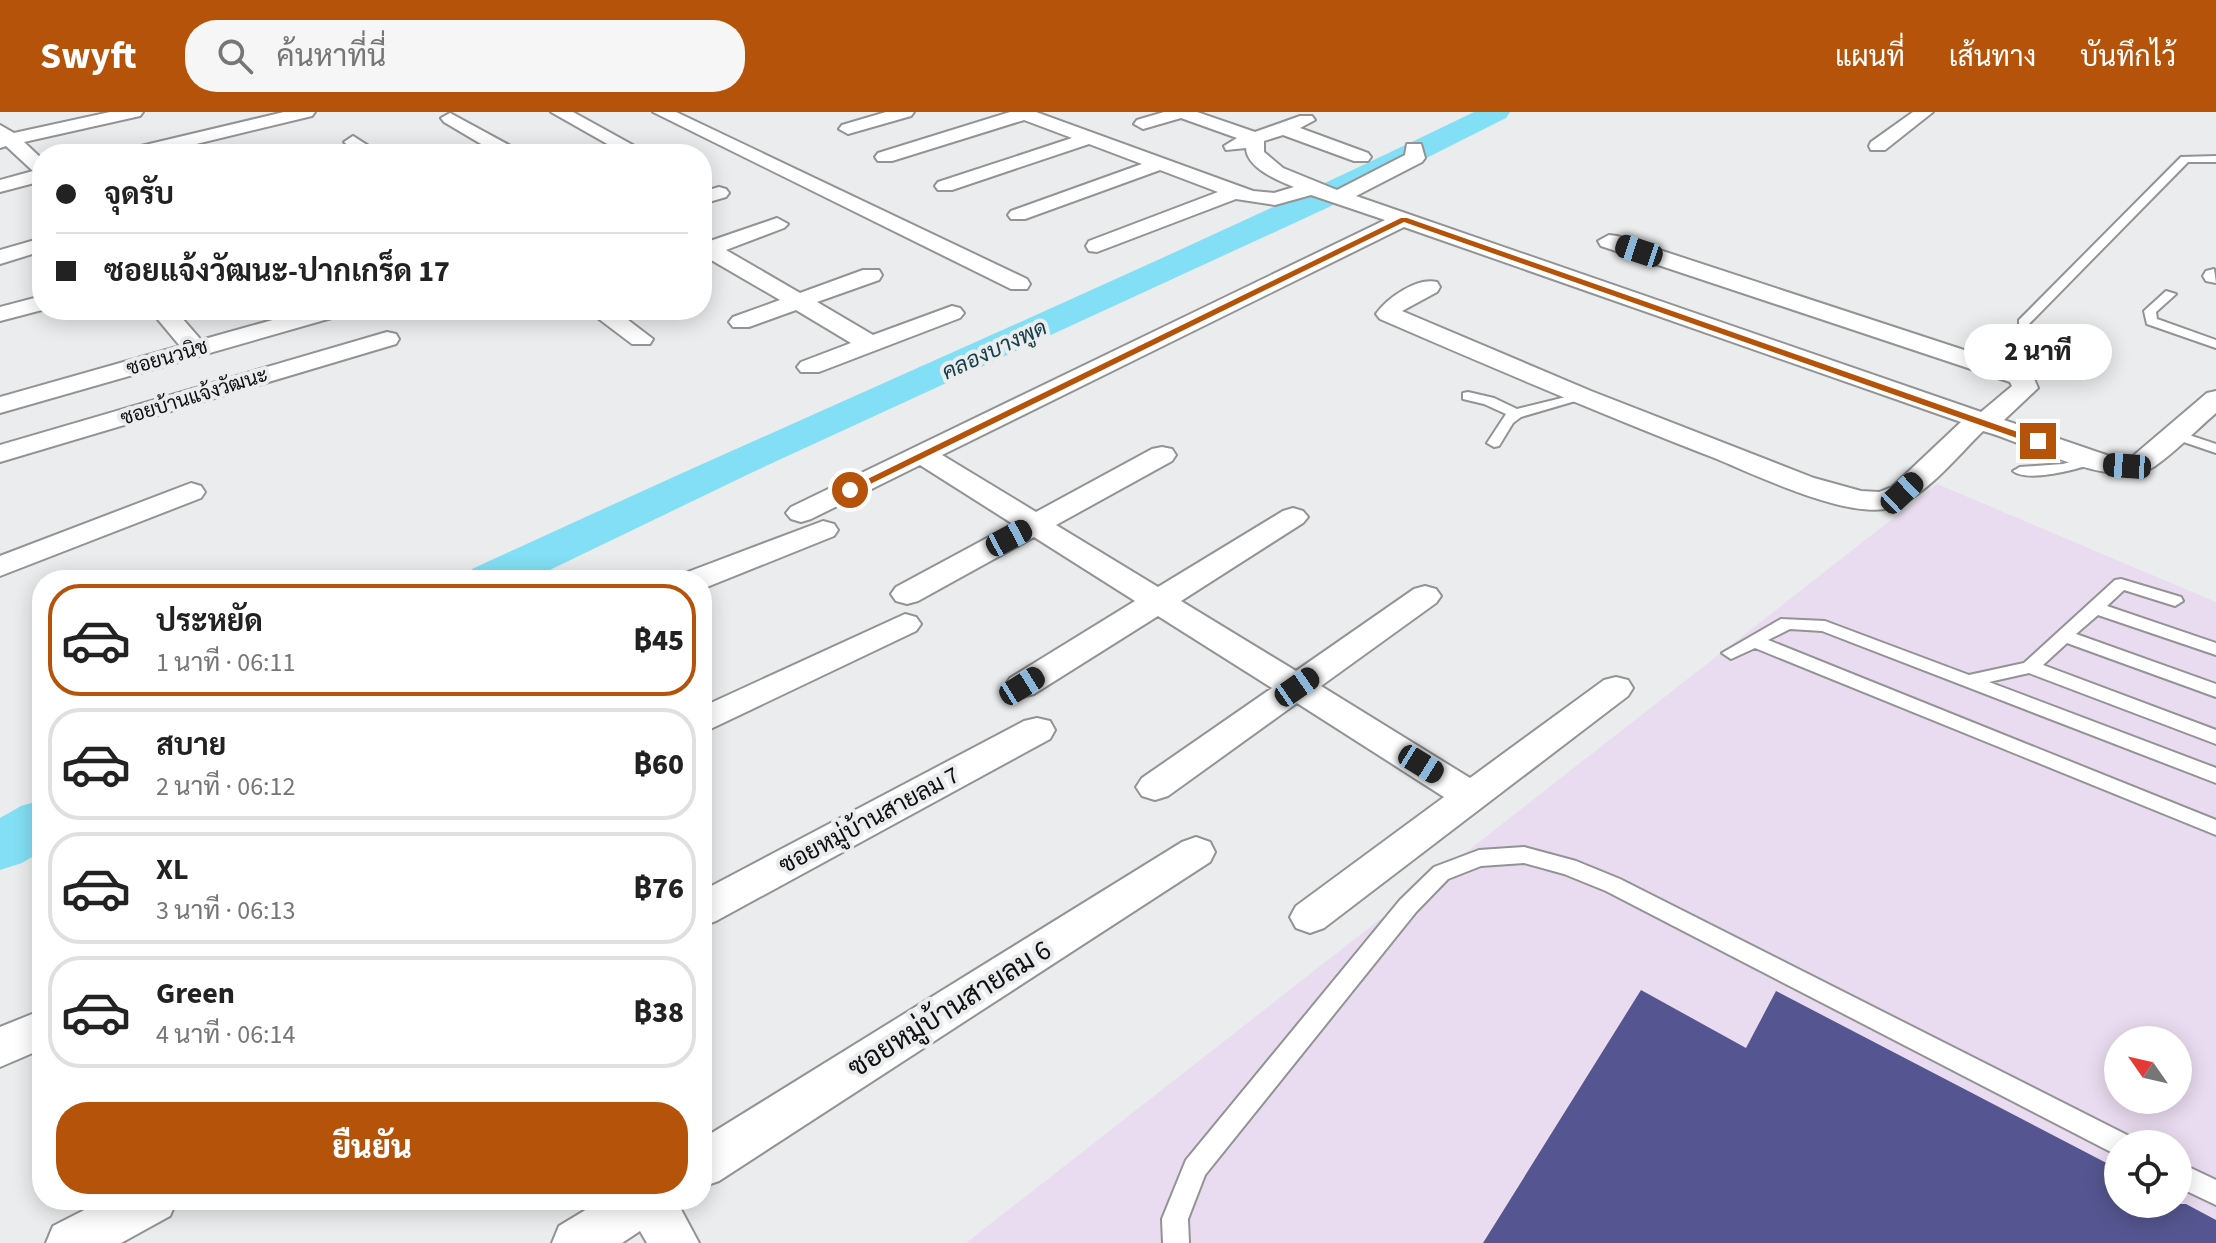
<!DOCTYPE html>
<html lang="th">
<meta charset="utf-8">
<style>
body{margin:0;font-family:"Source Sans 3",Sarabun,sans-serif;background:#f6f6f6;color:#222;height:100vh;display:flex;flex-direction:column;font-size:30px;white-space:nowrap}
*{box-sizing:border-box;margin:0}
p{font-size:26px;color:#767676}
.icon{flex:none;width:44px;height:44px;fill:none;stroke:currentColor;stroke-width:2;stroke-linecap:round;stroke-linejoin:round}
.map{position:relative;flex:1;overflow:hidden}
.sheet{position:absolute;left:32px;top:458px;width:680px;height:640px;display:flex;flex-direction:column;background:#fff;border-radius:32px;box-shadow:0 4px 20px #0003}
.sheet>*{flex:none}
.banner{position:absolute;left:32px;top:32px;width:680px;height:176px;border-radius:32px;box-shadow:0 4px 20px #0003;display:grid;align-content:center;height:176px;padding:0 24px;background:#fff}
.needle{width:52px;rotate:304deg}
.buttons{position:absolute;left:2104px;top:914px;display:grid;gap:16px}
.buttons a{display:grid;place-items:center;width:88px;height:88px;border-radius:50%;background:#fff;box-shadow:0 4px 20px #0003;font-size:40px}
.end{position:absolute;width:36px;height:36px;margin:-18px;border:10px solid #b45309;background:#fff;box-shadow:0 0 0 4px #fff}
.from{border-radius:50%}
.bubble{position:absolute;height:56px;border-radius:28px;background:#fff;box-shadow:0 4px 20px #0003;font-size:26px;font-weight:800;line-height:56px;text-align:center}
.car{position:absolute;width:24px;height:48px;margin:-24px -12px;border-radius:10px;box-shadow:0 0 6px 2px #0007;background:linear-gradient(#222 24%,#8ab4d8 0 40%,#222 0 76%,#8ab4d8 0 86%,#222 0)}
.banner b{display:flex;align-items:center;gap:28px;height:76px;font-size:30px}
.banner b+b{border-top:2px solid #e0e0e0}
.banner i{width:20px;height:20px;background:#222}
ul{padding:14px 0 0;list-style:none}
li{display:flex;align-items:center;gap:24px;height:112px;margin:0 16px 12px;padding:0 8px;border:4px solid #e0e0e0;border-radius:32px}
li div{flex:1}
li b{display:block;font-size:30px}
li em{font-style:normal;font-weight:800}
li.on{border-color:#b45309}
li>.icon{width:72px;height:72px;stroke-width:1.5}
.action{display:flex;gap:16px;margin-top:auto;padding:16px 24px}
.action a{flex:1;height:92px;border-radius:32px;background:#b45309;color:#fff;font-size:32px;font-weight:800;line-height:92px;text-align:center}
header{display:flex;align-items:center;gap:48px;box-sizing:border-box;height:112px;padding:0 40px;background:#b45309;color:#fff}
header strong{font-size:38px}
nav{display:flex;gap:44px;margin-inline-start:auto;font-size:28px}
.search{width:560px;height:72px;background:#f6f6f6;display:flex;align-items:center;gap:20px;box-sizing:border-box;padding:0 28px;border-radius:32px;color:#767676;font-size:30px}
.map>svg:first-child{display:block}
</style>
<header>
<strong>Swyft</strong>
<div class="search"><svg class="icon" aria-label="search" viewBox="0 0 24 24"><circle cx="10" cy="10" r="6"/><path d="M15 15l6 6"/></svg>ค้นหาที่นี่</div>
<nav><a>แผนที่</a><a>เส้นทาง</a><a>บันทึกไว้</a></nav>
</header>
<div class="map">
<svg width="2216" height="1131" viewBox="0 0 2216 1131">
<rect width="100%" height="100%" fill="#ebeced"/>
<path fill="#eadcf0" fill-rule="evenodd" d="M1937 372 2216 490V1131H966ZM2118 928H2178V988H2118ZM2118 1032H2178V1092H2118Z"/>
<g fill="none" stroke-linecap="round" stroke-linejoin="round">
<path fill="#83dff5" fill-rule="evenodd" d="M1474 0H1510L1506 6 1329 95 753 360 529 468H465L472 457C805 303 1144 160 1474 0Z
M42 688V739L22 751 0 758V706L21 694Z"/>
</g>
<path fill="#555691" d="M1641 878 1746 936 1776 879 2118 1057V1092H2186L2216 1108V1131H1483Z"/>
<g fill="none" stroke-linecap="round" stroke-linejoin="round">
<defs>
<path id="service" d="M2216 44V50H2188L2027 214H2019V208L2181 45Z
M2166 179 2176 182 2156 200 2157 207 2216 228V236L2147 212 2144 199Z
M1468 280 1494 286 1517 297 1582 281 1589 285 1521 305 1513 311 1499 334 1494 335 1487 331 1506 302 1484 292 1463 287V281Z
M2177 319 2216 332V341L2172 326 2170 323Z
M2091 344 2096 345V351C2077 357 2028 371 2013 359L2020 355 2063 352Z
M2121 467 2181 485 2183 489 2175 494 2124 478 2107 494 2216 531V543L2098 503 2076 522 2216 572V585L2067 531 2043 553 2216 618V632L2029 561 1989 570 2216 656V671L1822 519 1790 517 1768 528 2216 708V723L1755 536 1731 547 1722 541 1781 507 1825 509 1969 563 2024 551 2115 468Z
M1524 735 1576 749 1620 767 2129 1024 2133 1032H2118V1043L2111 1040 1606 779 1564 762 1524 751 1481 754 1448 767 1416 800 1205 1063 1188 1107 1189 1131H1163L1162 1107 1186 1048 1400 788 1434 755 1479 738Z
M2178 1050 2216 1068V1093L2178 1075Z"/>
<path id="minor" d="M110 0H143L140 4 24 30 42 47V69L0 80V68L33 59 6 34 0 36V13L14 21Z
M284 0H315L312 4 155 42H121L124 38Z
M551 0H573L649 42H625Z
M653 0H676L1027 167 1030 172 1027 177H1011Z
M886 0H914L911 4 848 22 839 17 842 13Z
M1010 0H1036L1253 79 1274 81 1294 75C1277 68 1247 56 1246 36L1226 38 1224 34 1237 26 1181 6 1143 17 1134 12 1137 8 1164 0H1197L1255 20 1300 4H1312L1315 8 1300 16 1368 41 1371 45 1368 49H1354L1283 23 1264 29V40L1283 56 1337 78 1405 43 1407 32H1421L1425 46 1422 50 1356 84 1981 300 2012 274 2010 270 1601 134 1598 129 1609 123 1617 124 2031 260 2038 276 2004 308 2112 345 2127 346 2133 344 2207 281 2216 279V301C2196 318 2177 339 2155 354 2115 381 2026 330 1983 319 1957 344 1921 391 1885 397 1843 404 1757 364 1717 347 1603 303 1491 255 1380 207L1376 202C1387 186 1417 165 1437 170L1440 175 1437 180 1402 199 1591 279 1814 366 1861 379 1879 380 1892 375 1961 310 1404 115 942 343 1036 400 1152 337 1162 335 1172 337 1176 343 1172 349 1056 413 1158 475 1283 399 1293 396 1303 399 1308 405 1303 411 1181 489 1296 559 1414 477 1425 474 1436 477 1441 484 1436 491 1321 574 1470 666 1604 568 1616 565 1628 568 1633 576 1628 584 1324 816 1310 821 1296 816 1290 805 1296 794 1444 685 1297 591 1168 684 1155 688 1142 684 1136 675 1142 666 1272 576 1158 504 1034 582 1022 585 1010 582 1005 574 1010 566 1135 489 1034 425 918 489 907 492 896 489 891 482 896 475 1013 412 920 353 811 407 801 410 791 407 786 401 791 395 1385 108 1311 83 1275 93 1236 87 1097 140 1089 139 1086 134 1089 129 1218 80 1160 58 1025 107H1011L1008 103 1011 99 1142 52 1089 32 952 78H938L935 74 938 70 1072 26 1024 8 892 49H878L875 45 878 41Z
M1913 0H1933L1885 38H1871L1869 34 1871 30Z
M450 1 518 38 521 42H498L444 10 441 6Z
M353 24 381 42H358L344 30Z
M719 75 726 77 729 81 726 85 702 92V80Z
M777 106 788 112 784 116 726 138 800 181 863 158H879L882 163 879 168 817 190 873 223 952 194 960 196 964 201 960 206 819 260H801L797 255 801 250 851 231 796 198 749 215H733L729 210 733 205 780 188 706 145 702 146V127L710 129Z
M42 126V139L0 152V138Z
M2214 157 2216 171 2206 169 2203 164 2206 159Z
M42 184V198L0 209V195Z
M150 198H175L201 228 308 198H346L342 203 0 301V285L180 234Z
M587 198H615L653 227 650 232H632Z
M387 220 396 222 399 227 396 232 0 350V333Z
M191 371 201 374 205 380 201 386 0 464V444Z
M823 409 834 412 838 418 834 424 707 475 702 476V468H680L685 461Z
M905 502 916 505 921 512 916 519 702 621V595Z
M1037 606 1050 609 1055 618 1050 627 716 809 702 814V779L1024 609Z
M1196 725 1210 730 1215 740 1210 750 719 1069 702 1075V1027L1182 730Z
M42 898V937L0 955V915Z
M104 1088H177L170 1104 121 1131H46L53 1114Z
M602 1088H676L699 1131H647L640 1119 622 1131H552L559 1114Z"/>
</defs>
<use href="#service" stroke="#939395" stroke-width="4"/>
<use href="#minor" stroke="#939395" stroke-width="4"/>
<use href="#service" fill="#fff" fill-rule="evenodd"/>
<use href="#minor" fill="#fff" fill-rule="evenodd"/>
</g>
<path fill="#b45309" d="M1401 106H1407L2043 329 2034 332 1404 110 854 380 845 378Z"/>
<g text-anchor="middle" stroke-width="8" stroke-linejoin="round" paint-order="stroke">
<g font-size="20" fill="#101011" stroke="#ebeced">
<text transform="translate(167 245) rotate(-16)" y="7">ซอยนวนิช</text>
<text transform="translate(194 284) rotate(-17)" y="7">ซอยบ้านแจ้งวัฒนะ</text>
</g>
<g font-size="22" font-style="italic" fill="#15404a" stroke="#ebeced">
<text transform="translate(994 237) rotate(-25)" y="8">คลองบางพูด</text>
</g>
<g font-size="24" fill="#101011" stroke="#ebeced">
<text transform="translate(869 708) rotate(-28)" y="8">ซอยหมู่บ้านสายลม 7</text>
</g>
<g font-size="28" fill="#101011" stroke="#ebeced">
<text transform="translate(949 896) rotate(-32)" y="10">ซอยหมู่บ้านสายลม 6</text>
</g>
</g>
</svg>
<div class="buttons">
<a><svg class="needle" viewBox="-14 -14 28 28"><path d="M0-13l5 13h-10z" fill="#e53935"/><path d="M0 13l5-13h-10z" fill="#767676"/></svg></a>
<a><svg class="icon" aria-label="locate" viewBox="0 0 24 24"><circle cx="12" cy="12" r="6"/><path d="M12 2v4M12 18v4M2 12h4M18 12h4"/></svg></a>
</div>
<i class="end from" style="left:850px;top:378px"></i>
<i class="end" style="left:2038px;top:329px"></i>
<div class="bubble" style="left:1964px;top:212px;width:148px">2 นาที</div>
<i class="car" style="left:1639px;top:139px;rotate:288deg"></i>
<i class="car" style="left:2127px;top:354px;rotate:274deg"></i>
<i class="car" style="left:1902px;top:381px;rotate:47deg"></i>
<i class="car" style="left:1009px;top:426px;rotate:62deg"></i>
<i class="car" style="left:1022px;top:574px;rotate:58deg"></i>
<i class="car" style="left:1297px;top:575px;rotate:55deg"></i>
<i class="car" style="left:1421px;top:652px;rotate:122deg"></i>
<div class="banner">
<b><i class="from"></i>จุดรับ</b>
<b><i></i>ซอยแจ้งวัฒนะ-ปากเกร็ด 17</b>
</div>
<section class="sheet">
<ul>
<li class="on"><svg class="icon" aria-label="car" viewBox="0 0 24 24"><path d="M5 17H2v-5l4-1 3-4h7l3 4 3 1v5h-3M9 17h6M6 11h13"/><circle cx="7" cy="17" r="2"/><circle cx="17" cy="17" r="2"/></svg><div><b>ประหยัด</b><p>1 นาที · 06:11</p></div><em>฿45</em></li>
<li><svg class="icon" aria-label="car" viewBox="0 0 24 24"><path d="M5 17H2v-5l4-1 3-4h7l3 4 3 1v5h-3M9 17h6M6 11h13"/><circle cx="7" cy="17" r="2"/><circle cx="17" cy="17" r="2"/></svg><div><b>สบาย</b><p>2 นาที · 06:12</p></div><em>฿60</em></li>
<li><svg class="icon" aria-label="car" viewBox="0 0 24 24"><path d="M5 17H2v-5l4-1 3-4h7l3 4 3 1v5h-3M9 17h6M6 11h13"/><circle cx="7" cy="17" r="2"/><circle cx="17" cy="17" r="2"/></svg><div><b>XL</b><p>3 นาที · 06:13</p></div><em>฿76</em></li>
<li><svg class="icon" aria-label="car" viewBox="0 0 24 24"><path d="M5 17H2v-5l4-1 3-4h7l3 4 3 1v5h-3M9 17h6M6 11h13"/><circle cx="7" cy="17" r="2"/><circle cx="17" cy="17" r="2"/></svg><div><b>Green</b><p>4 นาที · 06:14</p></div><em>฿38</em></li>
</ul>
<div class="action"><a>ยืนยัน</a></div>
</section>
</div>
